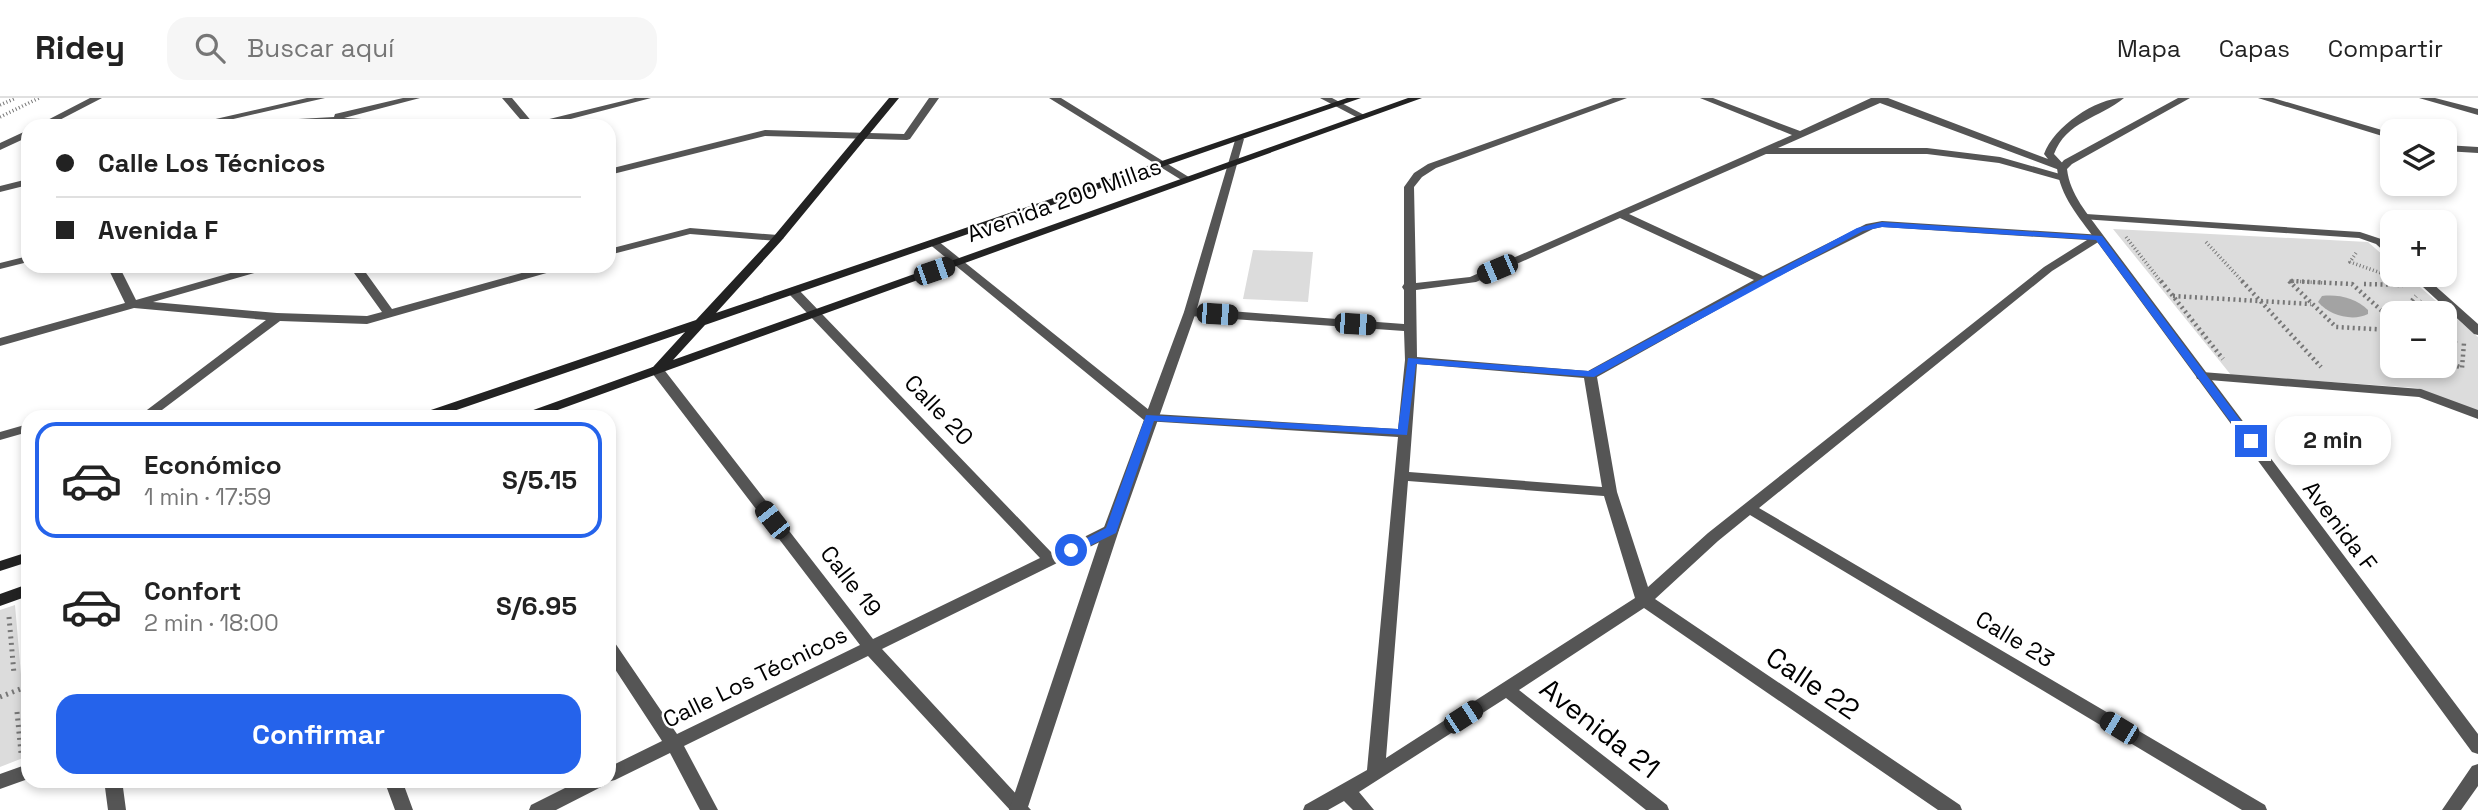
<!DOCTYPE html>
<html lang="es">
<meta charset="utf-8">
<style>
body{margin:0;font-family:"Space Grotesk",sans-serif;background:#f6f6f6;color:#222;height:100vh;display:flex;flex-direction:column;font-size:26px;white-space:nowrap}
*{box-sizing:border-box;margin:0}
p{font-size:23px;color:#767676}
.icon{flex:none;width:38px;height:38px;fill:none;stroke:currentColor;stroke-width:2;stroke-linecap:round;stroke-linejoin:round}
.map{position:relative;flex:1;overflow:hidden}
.details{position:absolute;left:21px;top:312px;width:595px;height:378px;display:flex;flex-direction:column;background:#fff;border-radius:21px;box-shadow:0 4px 10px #0003}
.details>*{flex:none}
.hud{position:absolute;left:21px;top:21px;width:595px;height:154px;border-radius:21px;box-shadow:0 4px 10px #0003;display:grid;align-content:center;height:154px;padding:0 35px;background:#fff}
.buttons{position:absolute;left:2380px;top:21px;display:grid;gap:14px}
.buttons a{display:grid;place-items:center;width:77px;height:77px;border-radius:14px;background:#fff;box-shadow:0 4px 10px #0003;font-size:35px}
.end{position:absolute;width:32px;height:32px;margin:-16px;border:9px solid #2563eb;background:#fff;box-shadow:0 0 0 4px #fff}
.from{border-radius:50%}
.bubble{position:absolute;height:49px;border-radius:21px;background:#fff;box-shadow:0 4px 10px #0003;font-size:23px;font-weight:700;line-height:49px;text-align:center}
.car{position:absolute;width:21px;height:42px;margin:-21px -10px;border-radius:9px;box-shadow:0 0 5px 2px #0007;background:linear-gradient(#222 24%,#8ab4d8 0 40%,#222 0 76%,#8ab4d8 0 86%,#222 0)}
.hud b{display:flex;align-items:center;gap:24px;height:66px;font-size:26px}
.hud b+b{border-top:2px solid #e0e0e0}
.hud i{width:18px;height:18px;background:#222}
ul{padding:12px 0 0;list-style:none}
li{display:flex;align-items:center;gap:21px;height:116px;margin:0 14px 10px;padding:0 21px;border:4px solid transparent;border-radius:21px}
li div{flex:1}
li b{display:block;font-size:26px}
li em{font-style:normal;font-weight:700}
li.on{border-color:#2563eb}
li>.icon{width:63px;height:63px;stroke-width:1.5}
.button{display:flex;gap:14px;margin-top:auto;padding:14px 35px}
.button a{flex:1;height:80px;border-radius:21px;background:#2563eb;color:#fff;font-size:28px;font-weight:700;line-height:80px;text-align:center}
header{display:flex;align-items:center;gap:42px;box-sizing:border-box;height:98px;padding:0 35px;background:#fff;border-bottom:2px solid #e0e0e0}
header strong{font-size:33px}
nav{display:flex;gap:38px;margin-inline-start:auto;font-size:24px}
.search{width:490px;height:63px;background:#f6f6f6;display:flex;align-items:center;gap:18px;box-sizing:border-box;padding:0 24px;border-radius:21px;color:#767676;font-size:26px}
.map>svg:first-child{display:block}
</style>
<header>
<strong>Ridey</strong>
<div class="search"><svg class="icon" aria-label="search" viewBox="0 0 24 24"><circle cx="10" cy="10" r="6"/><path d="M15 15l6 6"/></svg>Buscar aquí</div>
<nav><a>Mapa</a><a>Capas</a><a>Compartir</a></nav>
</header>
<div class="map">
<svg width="2478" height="712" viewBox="0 0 2478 712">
<rect width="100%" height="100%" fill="#fff"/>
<path fill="#dcdcdc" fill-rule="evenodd" d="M2113 131 2368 144 2392 165V177H2406L2478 239V314L2417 290 2231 277ZM2392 215H2445V268H2392Z
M1253 152 1313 154 1308 204 1243 201Z
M15 507 28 658 0 669V512Z"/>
<path fill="#a3a3a3" d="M2322 198C2338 196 2356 200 2368 212V216C2352 224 2329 217 2318 204Z"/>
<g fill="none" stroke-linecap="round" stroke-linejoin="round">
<path stroke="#777" stroke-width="3.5" stroke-dasharray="1 2.5" stroke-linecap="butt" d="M0 7 16 0
M0 19 39 0
M2126 139 2162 185
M2206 144 2244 185
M2356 155 2350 164 2398 181
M2291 185 2289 183 2328 185"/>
<path stroke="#777" stroke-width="4.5" stroke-dasharray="2 3.5" stroke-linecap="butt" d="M2161 183 2223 261
M2242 183 2321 269
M2289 183 2336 229 2392 232
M2291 183 2352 186 2392 222
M2364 186 2403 187
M2173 198 2311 206
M2401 215 2416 198
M2410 215 2422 203
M2445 262 2450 265 2451 242 2455 243 2454 267 2462 270 2464 245"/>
<path stroke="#777" stroke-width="5" stroke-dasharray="2 4.5" stroke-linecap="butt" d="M9 519 14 576
M0 599 28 588
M17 614 21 655"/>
<path fill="#555" fill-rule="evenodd" d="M307 0H325L203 28H185Z
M403 0H420L344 20 432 25 437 28 337 25 224 28 229 25 334 19 335 16Z
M502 0H512L533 25 635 0H651L544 28H526Z
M929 0H939L910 41 907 42 765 38 609 77V71L765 32 904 36Z
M1049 0H1061L1192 81 1187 84 1183 83Z
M1320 0H1332L1368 19 1360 21Z
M1613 0H1627L1436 70 1422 79 1414 89 1416 185 1470 179 1792 37 1700 0H1713L1800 33 1871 0H1888L2048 61 2044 56C2054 29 2095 0 2124 0 2100 20 2066 23 2054 56L2067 70 2062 73 1880 5 1778 50H1927L2000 59 2067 78V82L2063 83 1999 65 1927 56H1766L1629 116 1763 178 1866 126 1882 123 2103 137V141L2052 173 1759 410 2265 707 2267 712H2242L1750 417 1718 443 1655 501 1960 707 1962 712H1938L1644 510 1519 592 1667 707 1669 712H1646L1506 600 1359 694 1374 712H1353L1344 703 1328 712H1303L1305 707 1367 672 1398 339 1145 323 928 145 934 142 938 143 1154 316 1398 331 1405 262 1404 233 1190 218 1184 214 1190 210 1404 226V192L1402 189 1404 186V89L1414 75 1428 66ZM1620 120 1754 182 1588 273 1417 259 1416 192 1476 184ZM1882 129 2087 142 2044 169 1708 435 1648 489 1617 394 1597 279 1767 184 1873 131ZM1417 266 1584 280 1602 389 1409 374ZM1408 383 1604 398 1635 500 1386 660Z
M2258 0H2273L2392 35V41Z
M2419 0H2435L2478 11V17Z
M46 22 144 25 149 28 43 27 41 25Z
M2445 47 2478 49V55L2445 53Z
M28 81V87L0 94V88Z
M2086 116 2360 134 2384 142 2392 149V158L2388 157 2376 146 2359 140 2082 121V117Z
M690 130 778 137 784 140 778 143 690 136 609 157V151Z
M28 158V164L0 171V165Z
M107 168H119L136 202 255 168H274L272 170 153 204 277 215 367 218 382 214 349 168H361L392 211 547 168H566L564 170 367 226 280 223 154 318H139L266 222 134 210 0 248V240L125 205Z
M2410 177H2423L2478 226V237L2474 236Z
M793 189 797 190 1052 455 1106 428H1116L1119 432 1116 436 882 551 1031 712H1010L868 558 684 648 718 712H700L670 655 615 682 607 684 605 687 556 712H529L531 707 581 682H609V669L662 643 609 562V543L615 545 677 636 860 547 652 275 651 272 652 269H662L873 541 1040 460 789 196 787 193Z
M2202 274 2421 291 2478 312V321L2419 299 2197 281 2196 278Z
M28 326V334L0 342V334Z
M28 666V681L0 691V676Z
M2478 666V688L2461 712H2442L2472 668Z
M104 682H122L126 712H108Z
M384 682H402L413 712H395Z"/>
<path fill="#555" fill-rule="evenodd" d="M90 0H102L48 28H36Z
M2178 0H2190L2072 66 2067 71C2070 97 2088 116 2103 137L2478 636V656L2472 654 2095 141C2079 119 2060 98 2057 70L2064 62Z
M28 32V39L0 52V45Z
M1236 39 1244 41 1196 214 1119 432 1027 712H1009L1103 432 1184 214Z"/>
<path fill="#222" fill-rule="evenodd" d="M889 0H899L782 142 716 215 1347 0H1361L705 227 673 262 1408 0H1422L541 318H523L525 315 653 269 685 234 439 318H420L422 315 696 222 774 138Z
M28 454V464L0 473V463Z
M28 486V498L0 508V496Z"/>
</g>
<path fill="#2563eb" d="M1882 124 2102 138 2256 343 2247 346 2096 142 1882 129 1863 133 1594 279 1416 266 1407 337 1154 323 1116 435 1075 455H1066L1064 452 1106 430 1146 317 1398 331 1408 260 1589 273 1857 130Z"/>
<g text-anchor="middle" stroke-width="5" stroke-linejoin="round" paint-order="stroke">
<g font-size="23" fill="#000" stroke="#fff">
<text transform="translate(1064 102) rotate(-20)" y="8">Avenida 200 Millas</text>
<text transform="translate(939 312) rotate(46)" y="8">Calle 20</text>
<text transform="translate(2340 428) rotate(53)" y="8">Avenida F</text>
<text transform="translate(851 483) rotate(52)" y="8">Calle 19</text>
<text transform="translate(2015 541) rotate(31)" y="8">Calle 23</text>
<text transform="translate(755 579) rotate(-26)" y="8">Calle Los Técnicos</text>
</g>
<g font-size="28" fill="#000" stroke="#fff">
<text transform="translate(1813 585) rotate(34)" y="10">Calle 22</text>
<text transform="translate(1600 630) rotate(38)" y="10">Avenida 21</text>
</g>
</g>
</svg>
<div class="buttons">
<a><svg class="icon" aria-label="layers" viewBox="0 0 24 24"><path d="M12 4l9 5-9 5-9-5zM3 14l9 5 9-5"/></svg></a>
<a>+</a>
<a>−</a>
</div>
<i class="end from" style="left:1071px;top:452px"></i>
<i class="end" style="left:2251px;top:343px"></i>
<div class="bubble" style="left:2275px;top:318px;width:116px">2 min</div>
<i class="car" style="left:1497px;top:171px;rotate:247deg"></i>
<i class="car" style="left:934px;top:173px;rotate:71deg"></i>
<i class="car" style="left:1217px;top:216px;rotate:94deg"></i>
<i class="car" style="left:1355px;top:226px;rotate:94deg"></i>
<i class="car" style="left:772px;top:422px;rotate:322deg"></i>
<i class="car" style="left:1463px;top:619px;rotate:57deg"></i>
<i class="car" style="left:2119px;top:630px;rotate:301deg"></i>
<div class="hud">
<b><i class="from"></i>Calle Los Técnicos</b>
<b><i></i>Avenida F</b>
</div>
<section class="details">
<ul>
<li class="on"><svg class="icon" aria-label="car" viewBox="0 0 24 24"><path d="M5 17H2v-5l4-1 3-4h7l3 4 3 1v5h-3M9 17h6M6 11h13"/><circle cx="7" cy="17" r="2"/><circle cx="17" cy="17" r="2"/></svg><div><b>Económico</b><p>1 min · 17:59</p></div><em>S/5.15</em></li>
<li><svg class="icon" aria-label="car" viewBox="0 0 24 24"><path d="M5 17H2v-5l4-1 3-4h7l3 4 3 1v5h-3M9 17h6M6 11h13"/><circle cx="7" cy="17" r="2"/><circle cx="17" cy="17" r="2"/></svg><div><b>Confort</b><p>2 min · 18:00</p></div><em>S/6.95</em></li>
</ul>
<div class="button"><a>Confirmar</a></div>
</section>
</div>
